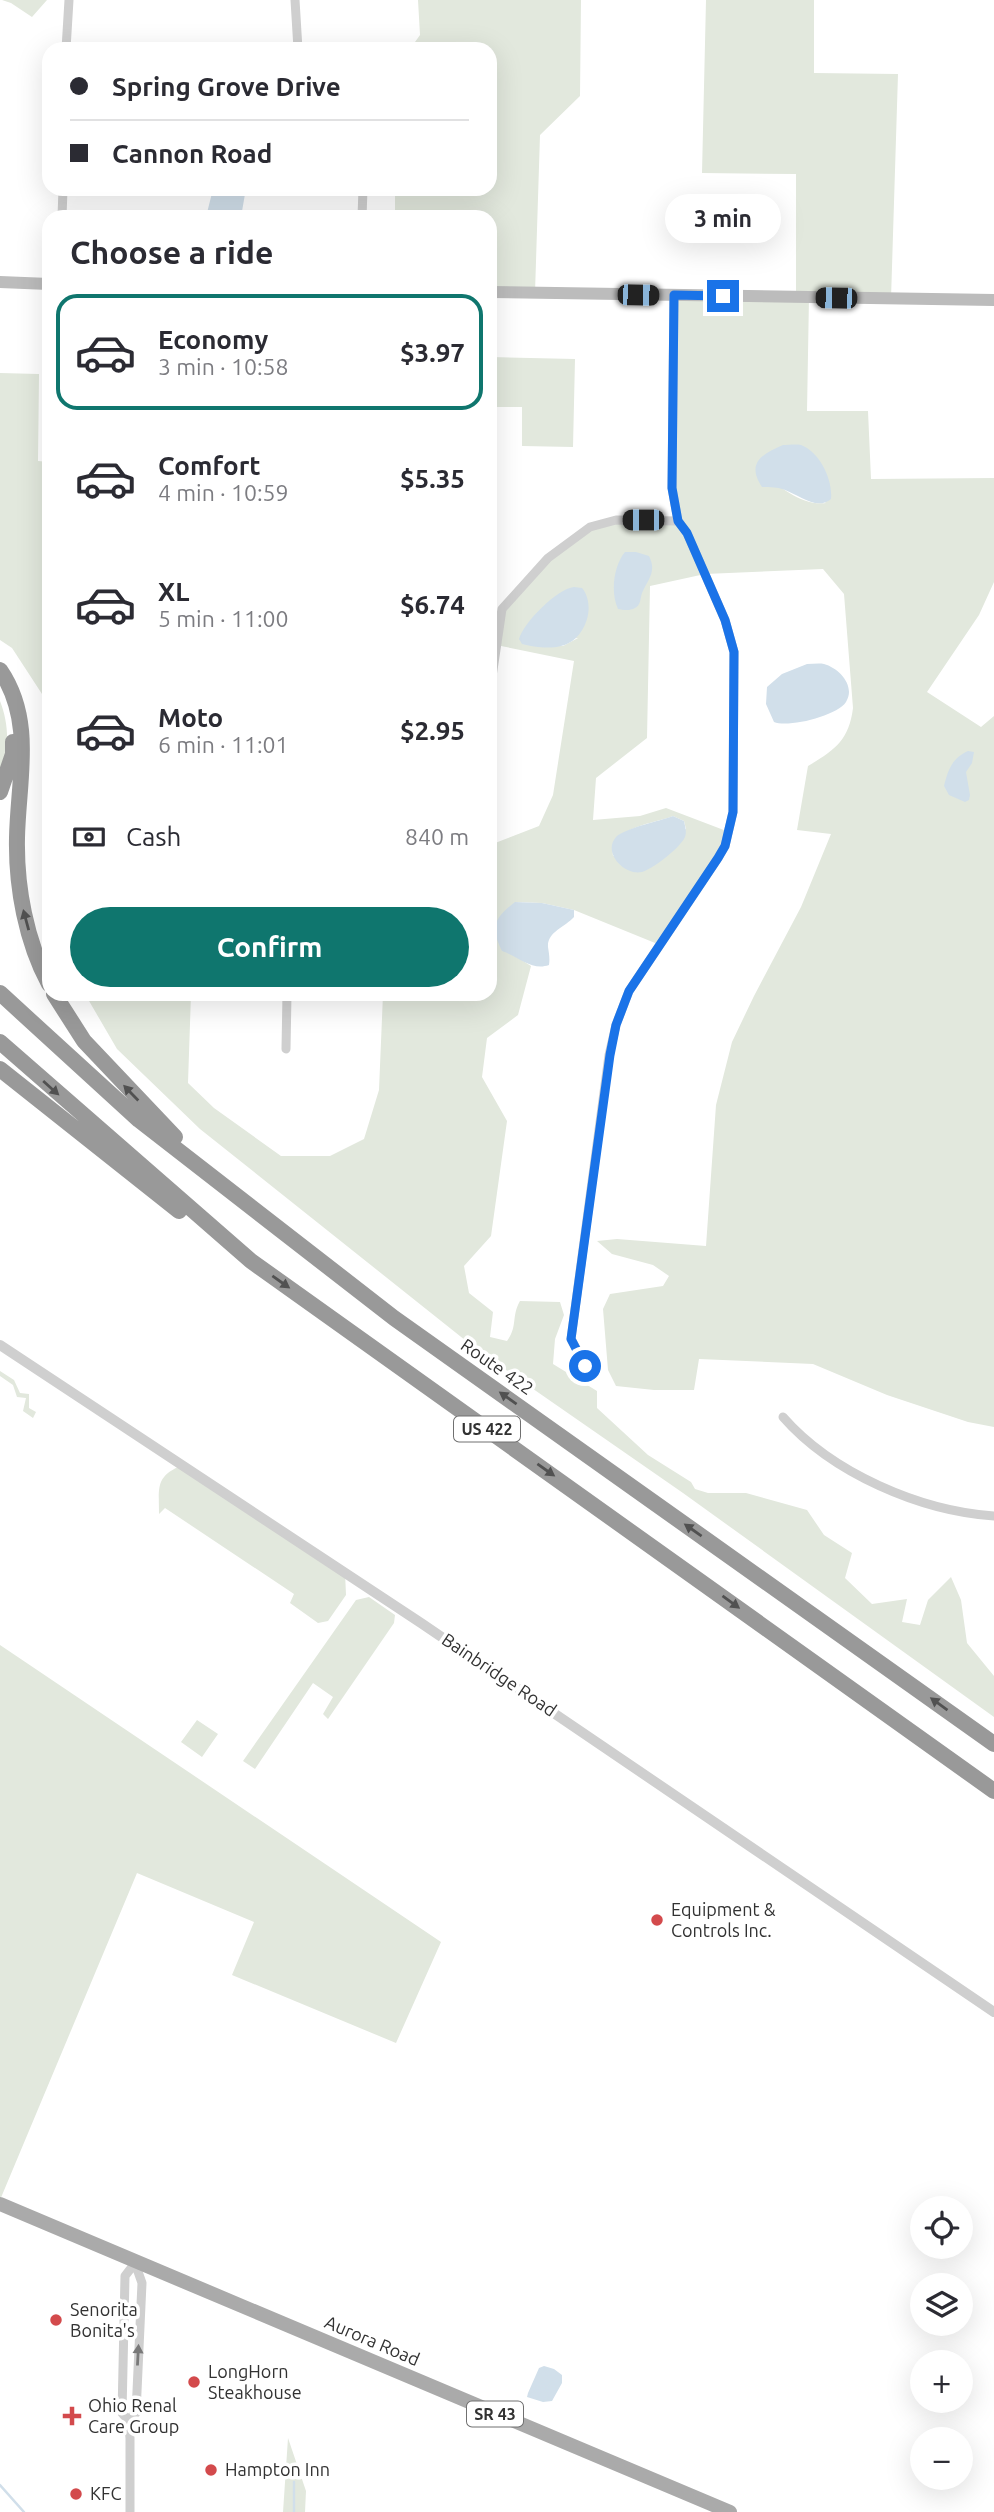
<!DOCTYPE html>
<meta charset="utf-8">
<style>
body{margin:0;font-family:Ubuntu,sans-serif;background:#f2f2f3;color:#2b2b33;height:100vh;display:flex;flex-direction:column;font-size:26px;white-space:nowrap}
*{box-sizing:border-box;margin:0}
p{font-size:23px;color:#7c7c81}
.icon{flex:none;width:38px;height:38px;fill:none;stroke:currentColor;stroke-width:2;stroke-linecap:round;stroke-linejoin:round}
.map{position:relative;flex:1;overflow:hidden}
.details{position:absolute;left:42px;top:210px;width:455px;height:791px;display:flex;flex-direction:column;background:#fff;border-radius:21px;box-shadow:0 7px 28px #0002}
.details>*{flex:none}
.top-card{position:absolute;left:42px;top:42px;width:455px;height:154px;border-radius:21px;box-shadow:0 7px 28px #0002;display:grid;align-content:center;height:154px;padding:0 28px;background:#fff}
.controls{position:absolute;left:910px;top:2196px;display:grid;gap:14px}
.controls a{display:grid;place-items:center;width:63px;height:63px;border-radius:50%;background:#fff;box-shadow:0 7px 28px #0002;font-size:35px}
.end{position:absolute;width:32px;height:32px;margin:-16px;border:9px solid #1a73e8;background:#fff;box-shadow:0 0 0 4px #fff}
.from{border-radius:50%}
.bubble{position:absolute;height:49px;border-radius:24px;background:#fff;box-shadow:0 7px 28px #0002;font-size:23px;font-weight:700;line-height:49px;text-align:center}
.car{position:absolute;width:21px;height:42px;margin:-21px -10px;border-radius:9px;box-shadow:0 0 5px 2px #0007;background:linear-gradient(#222 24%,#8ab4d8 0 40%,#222 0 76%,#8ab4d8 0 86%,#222 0)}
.top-card b{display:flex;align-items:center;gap:24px;height:66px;font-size:26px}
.top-card b+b{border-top:2px solid #e1e1e2}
.top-card i{width:18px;height:18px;background:#2b2b33}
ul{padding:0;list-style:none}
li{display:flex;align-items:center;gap:21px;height:116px;margin:0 14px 10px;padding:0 14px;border:4px solid transparent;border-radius:21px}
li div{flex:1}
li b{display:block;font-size:26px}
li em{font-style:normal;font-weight:700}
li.current{border-color:#0f766e}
li>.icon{width:63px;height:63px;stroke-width:1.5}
h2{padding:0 28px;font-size:32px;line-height:84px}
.pay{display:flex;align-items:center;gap:18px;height:77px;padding:0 28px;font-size:26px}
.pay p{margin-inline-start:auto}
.cta{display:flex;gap:14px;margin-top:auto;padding:14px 28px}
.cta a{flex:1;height:80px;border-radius:42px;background:#0f766e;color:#fff;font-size:28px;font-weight:700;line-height:80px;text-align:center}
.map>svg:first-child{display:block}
</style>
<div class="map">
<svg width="994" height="2512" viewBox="0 0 994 2512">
<rect width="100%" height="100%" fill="#fff"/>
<path fill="#e2e8dd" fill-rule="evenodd" d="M2 0H47L32 17 11 3Z
M418 0H581L580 96 540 135 535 293 490 292V217H395V189H490V49H410L420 35Z
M706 0H814V73L898 74 891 299 809 297 807 411H868L871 479 994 478V582L979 615 927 692 981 727 994 716V1427L968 1422 887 1395 813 1364 699 1359 694 1390H654L616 1386 608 1370 603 1309 610 1294 663 1286 669 1276 653 1265 612 1254 597 1241 617 1239 706 1246 716 1105 732 1042 754 996 801 907 831 834 797 830 808 766C835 750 849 740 853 708L844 594 823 569 705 574 650 586 647 738 596 778 593 820 640 816 666 808 729 832 725 846 660 945 574 910 542 903 515 902 517 957 531 966 518 1015 487 1038 482 1077 507 1121 491 1236 464 1266 469 1293 493 1312 490 1337 507 1341C518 1326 511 1317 520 1301L560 1302 564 1315 555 1339 553 1364 597 1391V1408L648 1455 691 1482 695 1489 708 1493H746L807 1510 824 1535 852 1553 845 1578 872 1604 907 1599 902 1622 920 1625 928 1600 951 1577 961 1600 967 1643 994 1676V1717L683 1493 480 1352 200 1129 117 1049 85 994H191L188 1083 214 1108 281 1156H330L364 1139 379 1090 383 994H490V845L539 826 553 795 574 661 496 645 502 609 548 558 590 527 616 520 678 521 672 488 676 299 796 297V174L702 173ZM756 466 826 503C799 506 775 483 756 466ZM578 638 563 646 522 644ZM673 816 684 821 686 829 613 856C609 827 653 824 673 816Z
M490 357 575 359 573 447 522 446V407H490V446Z
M0 373 39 374 38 461 49 462V737L42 694 12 648 0 640Z
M0 701C9 724 10 750 0 773Z
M0 1371 14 1380 20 1393 29 1394V1408L36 1412 33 1418 23 1411 26 1398 17 1397 13 1385 0 1376Z
M182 1465 345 1572 346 1595 328 1621 318 1623 290 1603 294 1594 165 1508 159 1514C159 1487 155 1477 182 1465Z
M369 1597 395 1615 394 1623 328 1719 323 1714 333 1697 313 1683 255 1769 243 1761 356 1600Z
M0 1645 441 1942 396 2043 232 1975 254 1922 137 1873 0 2200Z
M197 1720 218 1734 202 1757 181 1742Z
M288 2438 306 2491 305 2512H283Z"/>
<path fill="#d1dfea" d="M213 189 241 190 245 194 241 217H206Z
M783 445C788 445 796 444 801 445 820 452 833 480 831 499 817 511 799 495 785 490 778 487 770 487 762 487 746 463 762 454 783 445Z
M625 552H636L649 556C657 572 648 579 642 593 640 599 641 605 635 608 630 611 623 610 618 609 610 592 614 565 625 552Z
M574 587 582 588C597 606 585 641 561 646 550 649 533 647 522 644L519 639C524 622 557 589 574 587Z
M807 664C813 664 819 663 824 664 839 668 856 686 846 702 837 716 788 728 774 722L766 704 767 687 782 674Z
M968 751 974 752 972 763 966 772 970 795 969 800 965 802 949 795 944 786C948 770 952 758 968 751Z
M673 816 684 821C685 826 687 832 685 837 680 848 653 869 642 872 625 876 602 853 616 837 625 828 660 821 673 816Z
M515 902 542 903 574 910V917C565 927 547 932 548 947 549 954 550 958 549 965 532 971 519 957 502 951 490 927 494 918 515 902Z
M544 2366 554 2369 562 2375V2383L552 2401 543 2402 527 2397 528 2393 539 2368Z"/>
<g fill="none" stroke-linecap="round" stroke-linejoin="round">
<path stroke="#d1dfea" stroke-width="2.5" d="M294 2482V2512
M0 2485 24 2512"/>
<path stroke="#cfcfcf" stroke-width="9" d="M295 0 298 49
M66 49 69 0
M62 217 63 189
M362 217 363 189
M490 690 502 609 548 558 590 527 616 520 678 521
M286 1049 287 994
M585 1365 571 1339 609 1055 616 1025 629 991 718 858 725 846 733 812 734 652 725 620 687 533 678 521 672 488 674 295
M783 1417C832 1473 920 1511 994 1516
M128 2420 136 2413 142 2283 135 2263
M130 2512V2438L128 2420 122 2413 125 2276 135 2263"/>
<path stroke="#cfcfcf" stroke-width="10" d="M0 1345 421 1623 994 2012"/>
<path stroke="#bcbcbc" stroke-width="12" d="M0 282 49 284
M490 292 994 300"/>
<path stroke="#aaa" stroke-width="14" d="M0 2204 730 2512"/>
<path stroke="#999" stroke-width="16" d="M0 670C35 721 18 780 17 838 16 887 26 941 49 984
M0 792 13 754V742
M0 993 139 1120 394 1318 994 1744
M54 994 84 1041 175 1137
M0 1042 251 1261 994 1791
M0 1069 179 1211"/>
</g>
<defs><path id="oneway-solid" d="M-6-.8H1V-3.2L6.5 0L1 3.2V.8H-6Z" transform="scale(1.75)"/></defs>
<g fill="#515151">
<use href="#oneway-solid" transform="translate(26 920) rotate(-105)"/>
<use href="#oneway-solid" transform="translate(51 1088) rotate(42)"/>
<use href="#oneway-solid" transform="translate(131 1093) rotate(-134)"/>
<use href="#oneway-solid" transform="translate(281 1282) rotate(35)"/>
<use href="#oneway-solid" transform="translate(508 1398) rotate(-145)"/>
<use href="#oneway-solid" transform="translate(546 1470) rotate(35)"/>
<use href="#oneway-solid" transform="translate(693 1530) rotate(-145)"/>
<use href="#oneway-solid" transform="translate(731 1602) rotate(36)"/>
<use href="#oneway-solid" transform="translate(939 1704) rotate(-144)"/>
</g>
<use fill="#797979" href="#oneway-solid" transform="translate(138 2355) rotate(-87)"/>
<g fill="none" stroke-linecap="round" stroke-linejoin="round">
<path stroke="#1a73e8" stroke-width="9" d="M585 1366 571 1339 610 1055 616 1025 629 991 718 858 725 846 733 812 734 652 725 620 687 533 678 521 672 488 674 295 723 296"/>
</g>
<g fill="#d34a4c" stroke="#fff" stroke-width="2.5">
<circle cx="657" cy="1920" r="7"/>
<circle cx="56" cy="2320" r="7"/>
<circle cx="194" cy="2382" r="7"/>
<path d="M68.5 2405.5h7v7h7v7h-7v7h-7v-7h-7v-7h7z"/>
<circle cx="211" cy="2470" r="7"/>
<circle cx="76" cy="2494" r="7"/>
</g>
<g text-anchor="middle" stroke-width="7" stroke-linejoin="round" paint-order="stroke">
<g fill="#fff" stroke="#707070" stroke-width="2">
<rect x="454" y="1416.5" width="66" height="25" rx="5"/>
<rect x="467" y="2401.5" width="56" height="25" rx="5"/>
</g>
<g font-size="16" font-weight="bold" fill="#323232">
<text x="487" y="1435">US 422</text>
<text x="495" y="2420">SR 43</text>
</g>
<g font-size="18" fill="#323232" stroke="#fff">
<text transform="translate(497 1367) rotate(35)" y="6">Route 422</text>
<text transform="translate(499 1675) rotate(34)" y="6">Bainbridge Road</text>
<text transform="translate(372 2341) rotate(23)" y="6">Aurora Road</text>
</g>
<g font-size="18" fill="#323232" stroke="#fff" text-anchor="start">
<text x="671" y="1916">Equipment &amp;<tspan x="671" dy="21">Controls Inc.</tspan></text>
<text x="70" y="2316">Senorita<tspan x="70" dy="21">Bonita's</tspan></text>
<text x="208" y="2378">LongHorn<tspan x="208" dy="21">Steakhouse</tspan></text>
<text x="88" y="2412">Ohio Renal<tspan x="88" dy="21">Care Group</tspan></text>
<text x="225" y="2476">Hampton Inn</text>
<text x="90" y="2500">KFC</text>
</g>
</g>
</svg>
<div class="controls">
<a><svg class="icon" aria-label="locate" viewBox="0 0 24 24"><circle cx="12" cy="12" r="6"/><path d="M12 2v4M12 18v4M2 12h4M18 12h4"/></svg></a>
<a><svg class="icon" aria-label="layers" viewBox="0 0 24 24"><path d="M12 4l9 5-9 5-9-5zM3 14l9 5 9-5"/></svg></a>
<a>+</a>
<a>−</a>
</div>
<i class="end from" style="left:585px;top:1366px"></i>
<i class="end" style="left:723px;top:296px"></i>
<div class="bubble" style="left:665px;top:194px;width:116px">3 min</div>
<i class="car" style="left:638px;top:295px;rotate:91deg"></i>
<i class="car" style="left:836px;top:298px;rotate:271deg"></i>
<i class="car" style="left:643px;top:520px;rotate:270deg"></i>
<div class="top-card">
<b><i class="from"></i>Spring Grove Drive</b>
<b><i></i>Cannon Road</b>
</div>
<section class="details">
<h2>Choose a ride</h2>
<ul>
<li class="current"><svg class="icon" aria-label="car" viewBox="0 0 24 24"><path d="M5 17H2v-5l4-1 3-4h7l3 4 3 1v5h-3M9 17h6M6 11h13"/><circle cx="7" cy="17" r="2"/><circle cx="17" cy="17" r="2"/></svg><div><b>Economy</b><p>3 min · 10:58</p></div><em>$3.97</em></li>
<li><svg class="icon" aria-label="car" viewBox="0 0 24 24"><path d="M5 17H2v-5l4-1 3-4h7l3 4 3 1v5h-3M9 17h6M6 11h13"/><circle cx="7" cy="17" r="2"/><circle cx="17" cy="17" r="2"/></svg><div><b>Comfort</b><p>4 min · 10:59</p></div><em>$5.35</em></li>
<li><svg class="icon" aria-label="car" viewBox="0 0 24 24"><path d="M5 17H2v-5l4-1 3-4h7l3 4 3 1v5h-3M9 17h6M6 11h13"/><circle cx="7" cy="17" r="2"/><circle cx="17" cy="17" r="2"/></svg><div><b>XL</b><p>5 min · 11:00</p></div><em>$6.74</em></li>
<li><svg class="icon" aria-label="car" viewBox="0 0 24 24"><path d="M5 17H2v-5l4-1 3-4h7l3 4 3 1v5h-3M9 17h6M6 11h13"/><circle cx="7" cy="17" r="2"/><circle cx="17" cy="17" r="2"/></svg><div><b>Moto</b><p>6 min · 11:01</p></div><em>$2.95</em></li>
</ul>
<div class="pay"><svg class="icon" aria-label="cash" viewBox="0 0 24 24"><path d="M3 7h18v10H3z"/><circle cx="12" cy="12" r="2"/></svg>Cash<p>840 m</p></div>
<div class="cta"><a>Confirm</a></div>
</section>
</div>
